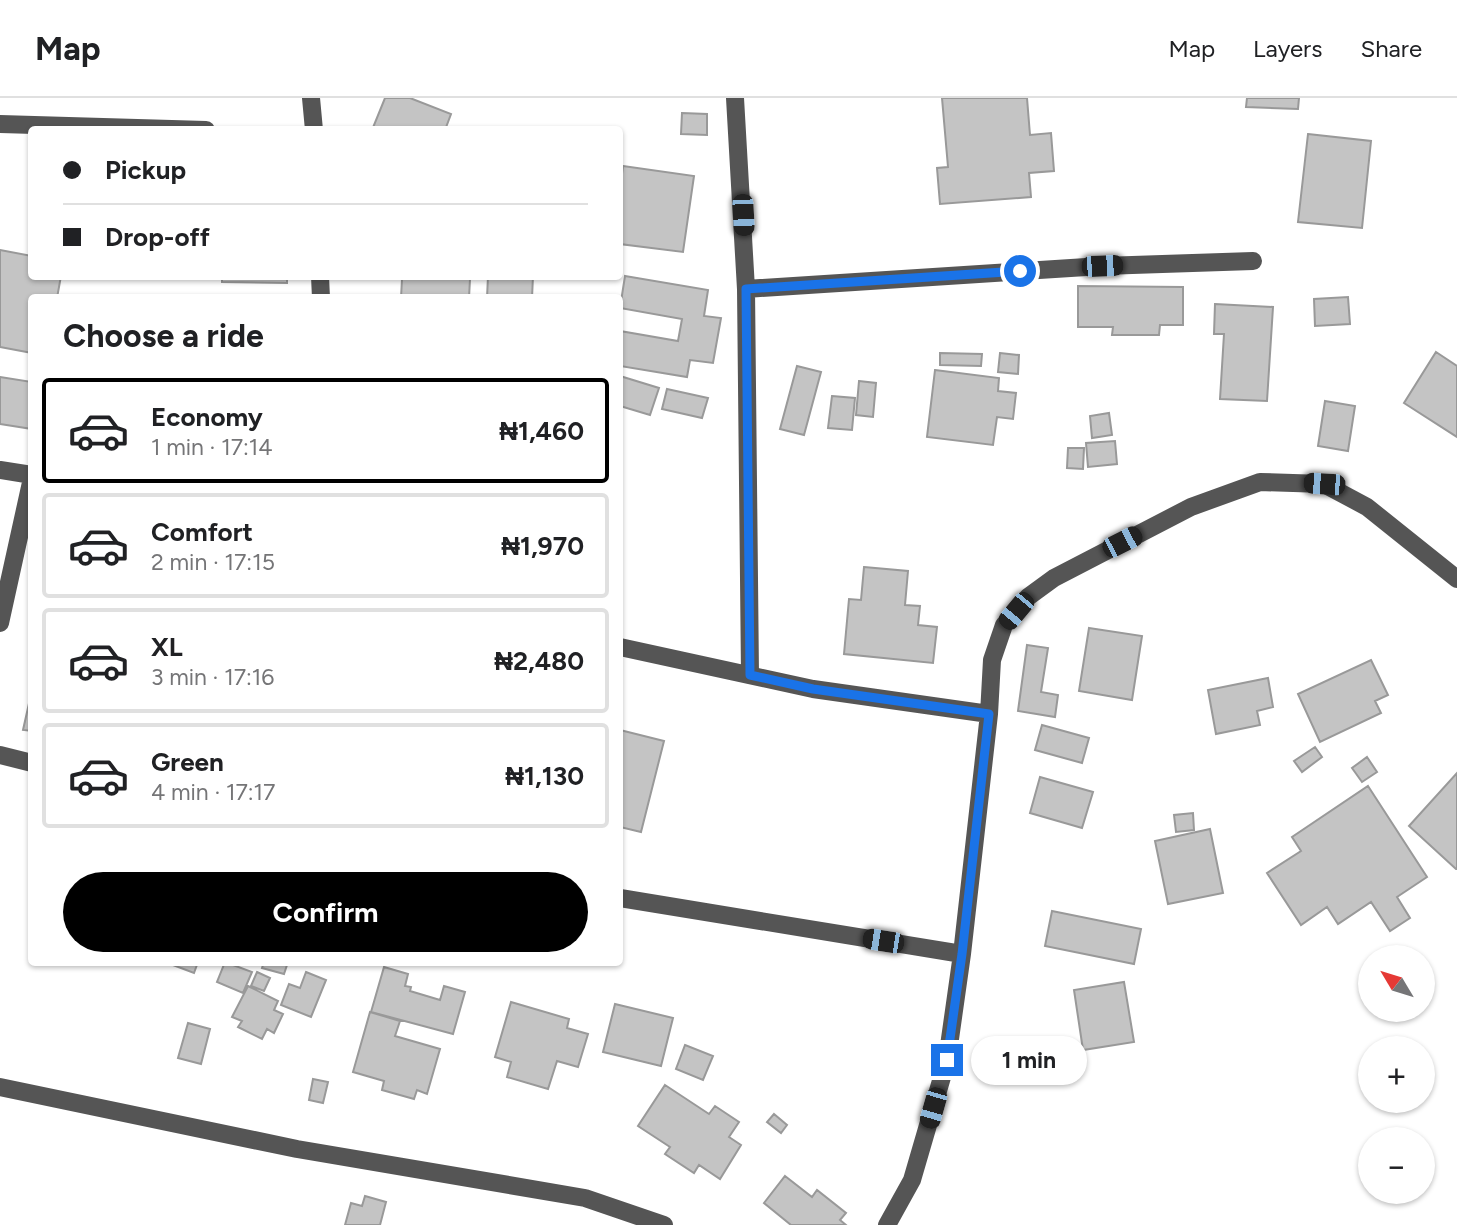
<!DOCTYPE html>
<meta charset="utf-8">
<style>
body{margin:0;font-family:Figtree,sans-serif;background:#f2f2f2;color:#202124;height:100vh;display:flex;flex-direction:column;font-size:26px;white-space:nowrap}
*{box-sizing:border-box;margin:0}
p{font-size:23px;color:#757577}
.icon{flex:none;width:38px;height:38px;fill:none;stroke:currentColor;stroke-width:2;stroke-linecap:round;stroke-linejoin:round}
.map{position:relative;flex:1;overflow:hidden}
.details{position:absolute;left:28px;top:196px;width:595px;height:672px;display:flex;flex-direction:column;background:#fff;border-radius:7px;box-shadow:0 2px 5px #0004}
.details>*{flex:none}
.banner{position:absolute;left:28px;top:28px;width:595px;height:154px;border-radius:7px;box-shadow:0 2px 5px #0004;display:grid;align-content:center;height:154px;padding:0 35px;background:#fff}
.needle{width:46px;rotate:308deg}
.controls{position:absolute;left:1358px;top:847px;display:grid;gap:14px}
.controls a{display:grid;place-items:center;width:77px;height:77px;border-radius:50%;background:#fff;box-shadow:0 2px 5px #0004;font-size:35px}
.end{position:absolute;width:32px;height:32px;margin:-16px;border:9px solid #1a73e8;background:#fff;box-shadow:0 0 0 4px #fff}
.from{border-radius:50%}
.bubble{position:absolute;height:49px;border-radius:24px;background:#fff;box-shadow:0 2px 5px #0004;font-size:23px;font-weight:700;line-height:49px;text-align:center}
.car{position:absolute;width:21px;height:42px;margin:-21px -10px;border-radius:9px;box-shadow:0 0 5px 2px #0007;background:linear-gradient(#222 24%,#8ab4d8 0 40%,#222 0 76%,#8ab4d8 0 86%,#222 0)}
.banner b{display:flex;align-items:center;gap:24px;height:66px;font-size:26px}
.banner b+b{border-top:2px solid #e0e0e0}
.banner i{width:18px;height:18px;background:#202124}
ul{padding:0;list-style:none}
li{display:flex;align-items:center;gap:21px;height:105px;margin:0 14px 10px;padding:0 21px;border:4px solid #e0e0e0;border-radius:7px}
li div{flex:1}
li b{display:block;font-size:26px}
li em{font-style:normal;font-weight:700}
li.active{border-color:#000}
li>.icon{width:63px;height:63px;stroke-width:1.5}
h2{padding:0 35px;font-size:32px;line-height:84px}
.cta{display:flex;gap:14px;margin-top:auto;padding:14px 35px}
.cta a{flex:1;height:80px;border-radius:42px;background:#000;color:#fff;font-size:28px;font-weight:700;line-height:80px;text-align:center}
header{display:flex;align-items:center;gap:42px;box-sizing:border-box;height:98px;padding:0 35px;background:#fff;border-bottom:2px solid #e0e0e0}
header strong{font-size:33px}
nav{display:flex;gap:38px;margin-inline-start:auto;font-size:24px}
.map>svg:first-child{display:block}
</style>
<header>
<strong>Map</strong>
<nav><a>Map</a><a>Layers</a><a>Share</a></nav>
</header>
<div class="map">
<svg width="1457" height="1127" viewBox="0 0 1457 1127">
<rect width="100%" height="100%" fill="#fff"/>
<path fill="#c4c4c4" stroke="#999" stroke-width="2" d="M385 0H410L451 16 445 32H372Z
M942 0H1027L1030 37 1051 35 1054 73 1029 75 1031 99 940 106 937 70 948 69Z
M1247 0H1299L1298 11 1246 9Z
M682 15 707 16V37L681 36Z
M1308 36 1371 43 1362 130 1298 124Z
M623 68 694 78 683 154 620 146V92Z
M0 152 32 158V178H61L57 200H32V255L0 249Z
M222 178H287V185L222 184Z
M427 178H455V181H470L469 200H401L402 181H427Z
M488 178H533L532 200H487Z
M625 178 708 192 704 218 721 220 713 265 690 262 687 279 620 268V233L678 243 682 221 620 210Z
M1078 188 1183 189V227H1160L1159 237H1112L1113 229H1078Z
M1348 199 1350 226 1315 228 1314 201Z
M1215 206 1273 209 1267 303 1220 301 1224 236H1214Z
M1436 254 1457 268V339L1404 305Z
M940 255 982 256 981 268 940 267Z
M1000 255 1019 257 1018 276 998 274Z
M797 268 821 274 804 337 780 331Z
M935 272 999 280 998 293 1016 295 1013 321 997 319 993 347 927 339Z
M620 278 659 290 650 317 620 308Z
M0 279 32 284V331L0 326Z
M859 283 876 285 873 319 856 317Z
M667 291 708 300 702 320 662 311Z
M832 298 855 300 852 332 828 330Z
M1325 303 1355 308 1348 353 1318 348Z
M1109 315 1112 337 1092 340 1090 318Z
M1115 343 1117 366 1088 369 1086 345Z
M1068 350H1084L1083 371 1067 370Z
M864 469 908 473 905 507 920 508 918 527 937 529 933 565 844 556 849 501 861 502Z
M1089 530 1142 538 1132 602 1079 593Z
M1027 547 1048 550 1041 594 1058 597 1055 619 1018 613Z
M1371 562 1388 597 1375 603 1381 615 1320 644 1298 596Z
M1268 580 1273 609 1257 613 1260 627 1216 636 1208 592Z
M32 592V633L23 632Z
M1042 627 1089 640 1082 665 1035 652Z
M620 632 664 643 641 734 620 729Z
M1315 649 1322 659 1302 674 1294 663Z
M1367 659 1377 674 1362 684 1352 670Z
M1457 675V771H1456L1409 728Z
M1040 679 1093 694 1082 730 1030 715Z
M1368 688 1427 779 1397 799 1410 820 1390 833 1371 804 1338 826 1327 809 1301 827 1267 775 1301 753 1292 739Z
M1193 715 1194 732 1176 734 1174 717Z
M1210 731 1223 795 1168 806 1155 743Z
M1052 813 1141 831 1134 866 1045 848Z
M165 864H198L194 875Z
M225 864 252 874 243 895 217 884Z
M264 864H288L284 876 262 870Z
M384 869 408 876 405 888 411 889 410 893 440 902 444 888 465 894 453 936 371 914Z
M257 874 270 880 264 893 251 888Z
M306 874 326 882 311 919 281 907 289 886 300 890Z
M1124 884 1134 944 1083 952 1074 892Z
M248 888 278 903 274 912 283 916 274 935 267 931 262 941 238 929 242 923 232 919Z
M511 904 569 921 567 930 588 936 578 969 557 963 548 991 507 979 511 964 495 959Z
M615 906 673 920 661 968 603 954Z
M370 914 400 923 395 938 440 951 427 996 417 992 414 1001 382 992 384 983 353 974Z
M188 925 210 931 201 966 178 960Z
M685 947 713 958 703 982 676 971Z
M313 981 328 984 323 1005 309 1002Z
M665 987 709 1016 715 1008 739 1024 729 1039 741 1047 720 1081 699 1067 694 1075 665 1056 670 1049 638 1028Z
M774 1016 787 1027 781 1035 767 1024Z
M785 1078 812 1099 817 1092 846 1115 840 1122 846 1127H791L764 1105Z
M365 1098 386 1104 380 1127H345L351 1105 362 1108Z"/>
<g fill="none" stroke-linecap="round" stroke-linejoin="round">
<path stroke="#555" stroke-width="18" d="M311 0 314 32
M735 0 746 191 750 577
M0 26 206 32
M320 178 321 200
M746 191 1102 168 1253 163
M0 372 32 377
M0 525 32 380
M620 549 813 591 989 616
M0 657 32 665
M620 800 962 856
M0 989 297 1051 585 1100 664 1127
M887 1127 912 1082 947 962 962 856 989 616 992 562 1004 527 1028 499 1054 480 1191 409 1260 384 1324 386 1367 409 1457 481"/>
</g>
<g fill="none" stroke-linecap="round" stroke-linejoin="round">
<path stroke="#1a73e8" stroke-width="9" d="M947 962 962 856 989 616 813 591 750 577 746 191 1020 173"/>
</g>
</svg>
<div class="controls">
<a><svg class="needle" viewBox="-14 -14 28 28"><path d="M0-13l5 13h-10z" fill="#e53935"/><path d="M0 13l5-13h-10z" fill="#757577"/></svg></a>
<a>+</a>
<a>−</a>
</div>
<i class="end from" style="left:1020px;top:173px"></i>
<i class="end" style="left:947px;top:962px"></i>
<div class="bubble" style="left:971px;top:938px;width:116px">1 min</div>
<i class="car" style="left:743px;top:117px;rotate:177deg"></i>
<i class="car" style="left:1102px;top:168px;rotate:88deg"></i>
<i class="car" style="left:1324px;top:386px;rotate:274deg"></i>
<i class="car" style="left:1122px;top:444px;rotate:63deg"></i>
<i class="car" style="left:1016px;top:513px;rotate:220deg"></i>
<i class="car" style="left:883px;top:843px;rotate:279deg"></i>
<i class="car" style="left:933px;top:1010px;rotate:196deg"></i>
<div class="banner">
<b><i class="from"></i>Pickup</b>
<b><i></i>Drop-off</b>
</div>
<section class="details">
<h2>Choose a ride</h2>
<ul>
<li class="active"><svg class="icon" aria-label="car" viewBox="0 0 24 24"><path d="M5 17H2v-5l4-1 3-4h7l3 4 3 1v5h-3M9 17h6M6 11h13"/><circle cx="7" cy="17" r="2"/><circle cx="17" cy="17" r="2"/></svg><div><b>Economy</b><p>1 min · 17:14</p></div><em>₦1,460</em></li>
<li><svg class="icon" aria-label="car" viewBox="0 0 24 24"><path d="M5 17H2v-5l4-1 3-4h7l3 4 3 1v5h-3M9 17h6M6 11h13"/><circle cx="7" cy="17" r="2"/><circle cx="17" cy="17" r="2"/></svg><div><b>Comfort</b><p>2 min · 17:15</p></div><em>₦1,970</em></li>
<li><svg class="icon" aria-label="car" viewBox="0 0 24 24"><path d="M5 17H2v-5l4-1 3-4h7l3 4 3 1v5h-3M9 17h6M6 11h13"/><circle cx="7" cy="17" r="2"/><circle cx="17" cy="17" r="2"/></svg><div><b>XL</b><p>3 min · 17:16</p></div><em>₦2,480</em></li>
<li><svg class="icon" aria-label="car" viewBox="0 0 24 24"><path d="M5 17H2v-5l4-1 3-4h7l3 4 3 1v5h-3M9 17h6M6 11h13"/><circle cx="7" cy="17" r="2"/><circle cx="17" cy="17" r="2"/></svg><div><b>Green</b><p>4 min · 17:17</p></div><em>₦1,130</em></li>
</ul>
<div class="cta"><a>Confirm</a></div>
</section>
</div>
